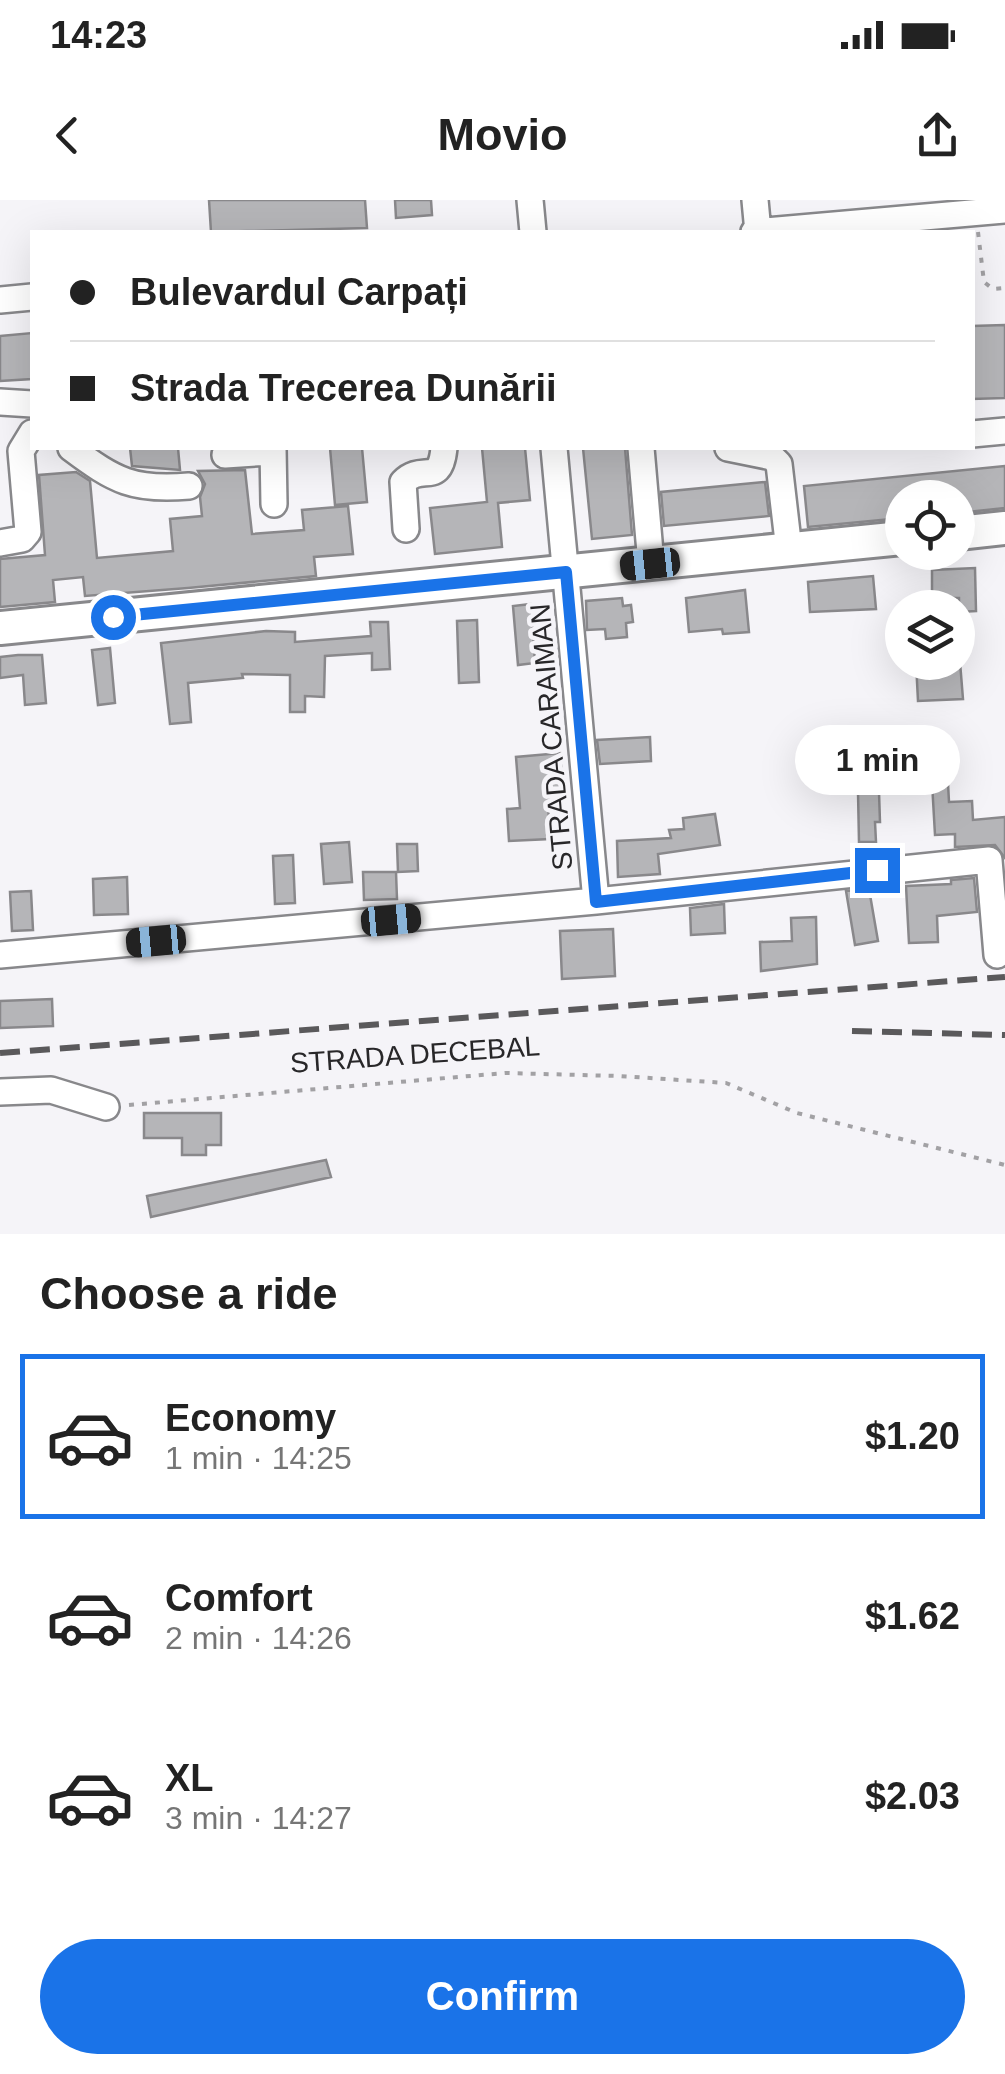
<!DOCTYPE html>
<meta charset="utf-8">
<style>
body{margin:0;font-family:Arial,sans-serif;background:#f6f6f6;color:#222;height:100vh;display:flex;flex-direction:column;font-size:38px;white-space:nowrap}
*{box-sizing:border-box;margin:0}
p{font-size:32px;color:#767676}
.icon{flex:none;width:55px;height:55px;fill:none;stroke:currentColor;stroke-width:2;stroke-linecap:round;stroke-linejoin:round}
.map{position:relative;height:1034px;overflow:hidden}
.sheet{display:flex;flex-direction:column;background:#fff;flex:1}
.sheet>*{flex:none}
.guide{position:absolute;left:30px;top:30px;width:945px;height:220px;border-radius:0px;box-shadow:0 10px 40px #0002;display:grid;align-content:center;height:220px;padding:0 40px;background:#fff}
.buttons{position:absolute;left:885px;top:280px;display:grid;gap:20px}
.buttons a{display:grid;place-items:center;width:90px;height:90px;border-radius:50%;background:#fff;box-shadow:0 10px 40px #0002;font-size:50px}
.end{position:absolute;width:45px;height:45px;margin:-22px;border:12px solid #1a73e8;background:#fff;box-shadow:0 0 0 5px #fff}
.from{border-radius:50%}
.bubble{position:absolute;height:70px;border-radius:35px;background:#fff;box-shadow:0 10px 40px #0002;font-size:32px;font-weight:600;line-height:70px;text-align:center}
.car{position:absolute;width:30px;height:60px;margin:-30px -15px;border-radius:12px;box-shadow:0 0 8px 2px #0007;background:linear-gradient(#222 24%,#8ab4d8 0 40%,#222 0 76%,#8ab4d8 0 86%,#222 0)}
.guide b{display:flex;align-items:center;gap:35px;height:95px;font-size:38px}
.guide b+b{border-top:2px solid #e0e0e0}
.guide i{width:25px;height:25px;background:#222}
ul{padding:0;list-style:none}
li{display:flex;align-items:center;gap:30px;height:165px;margin:0 20px 15px;padding:0 20px;border:5px solid transparent;border-radius:0px}
li div{flex:1}
li b{display:block;font-size:38px}
li em{font-style:normal;font-weight:600}
li.on{border-color:#1a73e8}
li>.icon{width:90px;height:90px;stroke-width:1.5}
h2{padding:0 40px;font-size:45px;line-height:120px}
.primary-button{display:flex;gap:20px;margin-top:auto;padding:20px 40px}
.primary-button a{flex:1;height:115px;border-radius:60px;background:#1a73e8;color:#fff;font-size:40px;font-weight:600;line-height:115px;text-align:center}
.status{display:flex;justify-content:space-between;align-items:center;height:70px;padding:0 50px;background:#fff;direction:ltr}
.status svg{height:28px;fill:currentColor}
header{display:flex;justify-content:space-between;align-items:center;height:130px;padding:0 40px;background:#fff;font-size:45px;font-weight:600}
.map>svg:first-child{display:block}
</style>
<div class="status"><b>14:23</b><svg viewBox="0 0 49 12"><path d="M0 12V9h3v3zM5 12V6h3v6zM10 12V3h3v9zM15 12V0h3v12zM26 1h20v11H26zM47 4h2v5h-2z"/></svg></div>
<header><svg class="icon" aria-label="back" viewBox="0 0 24 24"><path d="M15 5l-7 7 7 7"/></svg>Movio<svg class="icon" aria-label="share" viewBox="0 0 24 24"><path d="M12 15V3M7 8l5-5 5 5M5 13v7h14v-7"/></svg></header>
<div class="map">
<svg width="1005" height="1034" viewBox="0 0 1005 1034">
<rect width="100%" height="100%" fill="#f5f4f8"/>
<path fill="#b5b5b8" stroke="#89888b" stroke-width="2.5" d="M209 0H365L367 28 211 32Z
M395 0H431L432 15 396 18Z
M1005 125V198L972 199V126Z
M32 133V179L0 181V136Z
M130 248H178L180 270 132 266Z
M330 248H362L367 302 335 305Z
M482 248H525L530 300 498 303 502 347 435 354 430 308 487 302Z
M583 248H625L632 335 592 339Z
M1005 266V308L958 313V298H902V318L808 327 804 286Z
M245 270 252 334 304 330 302 310 348 306 353 354 314 357 316 376 188 388 85 396 83 377 53 380 55 402 0 407V359L45 355 39 275 76 272 90 281 97 358 173 351 170 319 202 316 200 297 205 284 198 271Z
M765 282 769 316 664 326 661 292Z
M975 368 976 411 959 412V398H932V370Z
M873 376 876 409 810 412 808 382Z
M745 390 749 432 723 434 722 429 689 432 686 398Z
M622 398 623 406 631 405 633 422 626 423 627 437 606 439 605 429 587 430 586 401Z
M531 404 535 463 518 465 513 406Z
M477 420 479 482 459 483 457 421Z
M370 422H388L390 469 372 470V453L325 456 324 497 305 496V512H290V475L242 474 243 478 188 483 191 522 170 524 161 443 266 431 295 432V442L371 436Z
M110 448 115 503 98 505 92 450Z
M18 455H42L46 503 25 505 23 475 0 478V457Z
M916 462H960L963 499 918 501Z
M650 537 651 561 600 564 597 540Z
M560 553 564 602 548 603 550 639 509 641 507 609 520 608 516 557Z
M947 564 949 602 972 601 973 620 1005 617V658L995 645 955 647V634L935 635 931 565Z
M858 592H879L880 622H875L876 642H859Z
M715 614 720 645 658 654 660 674 618 677 617 641 671 638 669 630 684 629 683 618Z
M349 642 352 682 324 684 321 644Z
M397 644H417L418 671 398 672Z
M293 655 295 703 275 704 273 656Z
M363 672H396L397 699 364 700Z
M127 677 128 714 94 715 93 679Z
M974 678 977 712 937 716 938 742 909 743 906 686 951 684V680Z
M869 689 878 741 855 745 846 691Z
M31 691 33 730 12 731 10 692Z
M724 704 725 733 691 735 690 708Z
M816 717 817 764 761 771 760 742 792 741 791 718Z
M613 729 615 776 562 779 560 731Z
M52 799 53 826 0 828V801Z
M144 913H221V945H206V955H182V938H144Z
M326 960 331 977 151 1017 147 996Z"/>
<g fill="none" stroke-linecap="round" stroke-linejoin="round">
<defs>
<path id="minor" d="M530 0 533 32
M755 0 758 32
M754 32 1005 10
M0 100 32 97
M0 202 32 204
M972 234 1005 231
M71 248C115 281 134 291 189 286
M273 248 274 304
M554 248 596 701
M641 248 651 364
M728 248 772 257 779 264 789 350
M225 255 270 252
M406 329 403 282C423 262 440 288 444 248
M0 343 22 339 28 332 21 251 32 233
M0 755 596 701 989 660 997 755
M0 892 51 890 106 907"/>
<path id="major" d="M958 333 1005 328
M0 428 902 338"/>
</defs>
<use href="#minor" stroke="#88888b" stroke-width="30"/>
<use href="#major" stroke="#88888b" stroke-width="38"/>
<path stroke="#a2a1a4" stroke-width="4" stroke-dasharray="5 8" stroke-linecap="butt" d="M978 32 984 82 993 89 1005 88
M129 905 505 873 619 876 726 883 797 913 1005 965"/>
<use href="#minor" stroke="#fff" stroke-width="25"/>
<use href="#major" stroke="#fff" stroke-width="32"/>
<path stroke="#5a595b" stroke-width="6" stroke-dasharray="20 10" stroke-linecap="butt" d="M852 831 1005 835
M0 853 1005 777"/>
</g>
<g fill="none" stroke-linecap="round" stroke-linejoin="round">
<path stroke="#1a73e8" stroke-width="12" d="M113 417 566 372 596 702 877 670"/>
</g>
<g text-anchor="middle" stroke-width="9" stroke-linejoin="round" paint-order="stroke">
<g font-size="28" fill="#282729" stroke="#f5f4f8">
<text transform="translate(551 537) rotate(-95)" y="10">STRADA CARAIMAN</text>
<text transform="translate(415 854) rotate(-4)" y="10">STRADA DECEBAL</text>
</g>
</g>
</svg>
<div class="buttons">
<a><svg class="icon" aria-label="locate" viewBox="0 0 24 24"><circle cx="12" cy="12" r="6"/><path d="M12 2v4M12 18v4M2 12h4M18 12h4"/></svg></a>
<a><svg class="icon" aria-label="layers" viewBox="0 0 24 24"><path d="M12 4l9 5-9 5-9-5zM3 14l9 5 9-5"/></svg></a>
</div>
<i class="end from" style="left:113px;top:417px"></i>
<i class="end" style="left:877px;top:670px"></i>
<div class="bubble" style="left:795px;top:525px;width:165px">1 min</div>
<i class="car" style="left:650px;top:364px;rotate:264deg"></i>
<i class="car" style="left:391px;top:720px;rotate:85deg"></i>
<i class="car" style="left:156px;top:741px;rotate:265deg"></i>
<div class="guide">
<b><i class="from"></i>Bulevardul Carpați</b>
<b><i></i>Strada Trecerea Dunării</b>
</div>
</div>
<section class="sheet">
<h2>Choose a ride</h2>
<ul>
<li class="on"><svg class="icon" aria-label="car" viewBox="0 0 24 24"><path d="M5 17H2v-5l4-1 3-4h7l3 4 3 1v5h-3M9 17h6M6 11h13"/><circle cx="7" cy="17" r="2"/><circle cx="17" cy="17" r="2"/></svg><div><b>Economy</b><p>1 min · 14:25</p></div><em>$1.20</em></li>
<li><svg class="icon" aria-label="car" viewBox="0 0 24 24"><path d="M5 17H2v-5l4-1 3-4h7l3 4 3 1v5h-3M9 17h6M6 11h13"/><circle cx="7" cy="17" r="2"/><circle cx="17" cy="17" r="2"/></svg><div><b>Comfort</b><p>2 min · 14:26</p></div><em>$1.62</em></li>
<li><svg class="icon" aria-label="car" viewBox="0 0 24 24"><path d="M5 17H2v-5l4-1 3-4h7l3 4 3 1v5h-3M9 17h6M6 11h13"/><circle cx="7" cy="17" r="2"/><circle cx="17" cy="17" r="2"/></svg><div><b>XL</b><p>3 min · 14:27</p></div><em>$2.03</em></li>
</ul>
<div class="primary-button"><a>Confirm</a></div>
</section>
